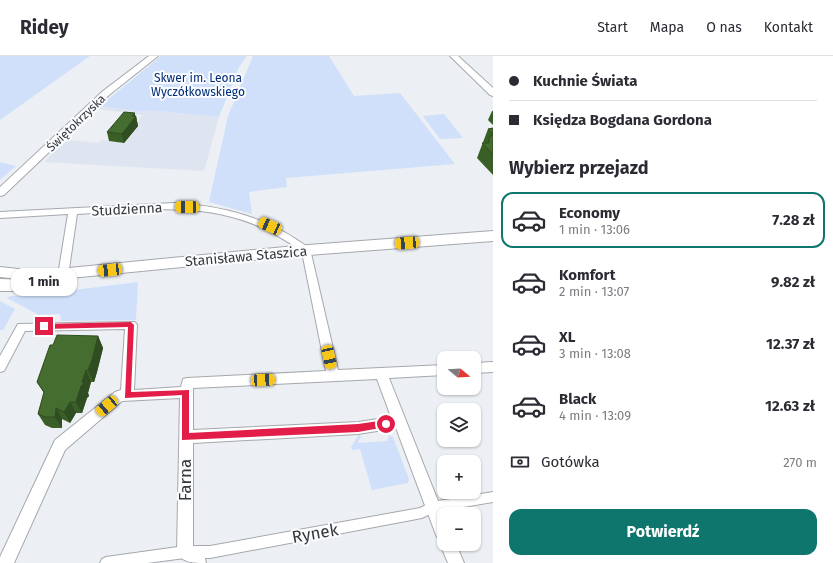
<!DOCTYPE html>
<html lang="pl">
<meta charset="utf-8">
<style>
body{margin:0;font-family:"Fira Sans",sans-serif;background:#f7f7f7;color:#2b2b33;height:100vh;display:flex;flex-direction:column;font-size:15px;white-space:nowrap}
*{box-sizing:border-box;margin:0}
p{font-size:13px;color:#7c7c81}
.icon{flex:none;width:22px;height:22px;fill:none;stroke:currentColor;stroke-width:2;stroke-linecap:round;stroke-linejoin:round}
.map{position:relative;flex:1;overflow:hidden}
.details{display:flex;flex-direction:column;background:#fff;width:340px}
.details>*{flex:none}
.guide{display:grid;align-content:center;height:88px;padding:0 16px;background:#fff}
.needle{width:26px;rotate:108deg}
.tools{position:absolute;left:437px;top:295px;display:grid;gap:8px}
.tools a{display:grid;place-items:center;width:44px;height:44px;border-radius:8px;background:#fff;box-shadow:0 1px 3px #0004;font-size:20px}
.end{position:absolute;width:18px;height:18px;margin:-9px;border:5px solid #e11d48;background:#fff;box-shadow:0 0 0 2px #fff}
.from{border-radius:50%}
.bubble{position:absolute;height:28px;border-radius:12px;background:#fff;box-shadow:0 1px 3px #0004;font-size:13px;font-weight:700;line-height:28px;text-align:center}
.car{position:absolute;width:12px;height:24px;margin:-12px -6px;border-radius:5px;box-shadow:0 0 3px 1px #0007;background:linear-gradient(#f5c518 24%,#345 0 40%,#f5c518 0 76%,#345 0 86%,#f5c518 0)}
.guide b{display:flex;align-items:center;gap:14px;height:38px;font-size:15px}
.guide b+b{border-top:1px solid #e1e1e2}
.guide i{width:10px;height:10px;background:#2b2b33}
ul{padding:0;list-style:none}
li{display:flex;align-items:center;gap:12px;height:56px;margin:0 8px 6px;padding:0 8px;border:2px solid transparent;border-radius:12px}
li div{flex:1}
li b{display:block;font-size:15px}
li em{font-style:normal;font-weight:700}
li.on{border-color:#0f766e}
li>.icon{width:36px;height:36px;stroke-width:1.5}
h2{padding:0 16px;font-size:18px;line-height:48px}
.pay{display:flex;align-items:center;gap:10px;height:44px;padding:0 16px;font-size:15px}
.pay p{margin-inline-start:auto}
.cta{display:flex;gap:8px;margin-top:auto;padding:8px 16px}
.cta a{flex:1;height:46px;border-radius:12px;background:#0f766e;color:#fff;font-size:16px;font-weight:700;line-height:46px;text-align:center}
header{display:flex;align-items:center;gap:24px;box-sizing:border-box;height:56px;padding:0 20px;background:#fff;border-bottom:1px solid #e1e1e2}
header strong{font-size:19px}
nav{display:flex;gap:22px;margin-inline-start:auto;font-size:14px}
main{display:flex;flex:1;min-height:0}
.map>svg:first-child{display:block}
</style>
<header>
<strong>Ridey</strong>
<nav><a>Start</a><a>Mapa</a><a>O nas</a><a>Kontakt</a></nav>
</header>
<main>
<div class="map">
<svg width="493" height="507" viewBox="0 0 493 507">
<rect width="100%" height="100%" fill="#eceff3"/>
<path fill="#dee5f0" d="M100 50 144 56 146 54 219 61 204 115 44 106 67 84 99 87 102 84 124 87 142 59 97 53Z"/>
<path fill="#d0e0fa" d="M0 0H90L0 64Z
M161 0H247L238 13 219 61 146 54 144 56 100 50Z
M253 0H329L354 40 400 37 455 108 286 122 287 131 249 136 252 158 209 146 228 60Z
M444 58 463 82 440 83 423 60Z
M0 106 16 110 0 124Z
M138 226 136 264 61 265 60 258 39 259 7 242 10 240H25Z
M0 245 15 253 3 274H0Z
M359 378 361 381 358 386 359 387 387 385 389 379 393 381 409 423 408 427 372 434 360 393 352 394 351 391Z"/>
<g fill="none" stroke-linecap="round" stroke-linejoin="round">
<defs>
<path id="pedestrian" d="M493 436V446L434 456 422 462 210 502H185L147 507H100L102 503 106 501 185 490H210L420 452 432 446Z"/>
<path id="minor" d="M174 147C225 150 269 162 310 193L338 314 444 309V319L389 322 444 460V488H456L464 507H448L440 488 441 486 439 484 436 479 396 372 358 378 193 387V492L204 498 206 507C194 507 182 507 177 496L180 342 122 345 65 394 14 507H0V501L55 384 115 336 121 334 125 273 25 275 4 315 0 316V300L18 268 135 266 137 269 134 334 181 331 183 323 187 322 326 315 302 196C230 141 162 153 77 158L69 213 64 217 59 213 68 158 0 162V156ZM377 323 391 361 358 366 193 374V332Z
M493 306V316L474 317V307Z"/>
<path id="tertiary" d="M149 0H158L109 39 4 139 0 140V131L103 35Z
M450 0H458L493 32V40L490 39Z"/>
<path id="secondary" d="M493 175V185L295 200 50 224 55 229 52 233 47 235H0V223L29 224 0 221V211L38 215 295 190Z"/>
</defs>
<use href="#pedestrian" stroke="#a5a8ac" stroke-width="2"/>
<use href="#minor" stroke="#a5a8ac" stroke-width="2"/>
<use href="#tertiary" stroke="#a5a8ac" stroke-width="2"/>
<use href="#secondary" stroke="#a5a8ac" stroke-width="2"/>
<use href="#pedestrian" fill="#fff" fill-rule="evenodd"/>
<use href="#minor" fill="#fff" fill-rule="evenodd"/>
<use href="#tertiary" fill="#fff" fill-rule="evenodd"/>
<use href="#secondary" fill="#fff" fill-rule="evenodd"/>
</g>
<path fill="#3a5e28" d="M492 55H493V69L488 64Z
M135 60H136L138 70 124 87 109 85 107 76Z
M493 72V119L477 102 488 73Z
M98 280 103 292 97 316 94 326H91L88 337 89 340 87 342 82 357H76L70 367 62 363V372H52L45 369 38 358 44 337 37 326 53 289Z"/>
<path fill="#304c21" d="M135 57V62L136 60 138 70 124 87 122 78 132 60Z
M98 280 103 292 97 316 94 326 88 314Z
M86 314 91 326 88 337 89 340 87 342 82 357 76 346Z
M70 346 76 357 70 367 64 356Z
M56 352 62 363V372L55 361Z"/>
<path fill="#446d2f" stroke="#304c21" d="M124 56 135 57 132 60H136L122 78 107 76Z
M493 72V98L482 87H489V82L493 78 488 73Z
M57 279 98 280 92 304 88 314H86L82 326 84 328 81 330 76 346H70L64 356 56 352 55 361H45L38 358 44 336 37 326 50 289H53Z"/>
<path fill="#e11d48" d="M131 266 134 269 131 336 189 334V377L358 368 386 364 390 368 386 371 358 376 182 384V339L125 342 128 271 44 273 41 270 44 268Z"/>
<g text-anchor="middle" stroke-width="4" stroke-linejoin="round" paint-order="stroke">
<g font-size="12" fill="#002d75" stroke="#fafcff">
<text x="198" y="26">Skwer im. Leona<tspan x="198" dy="14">Wyczółkowskiego</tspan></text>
</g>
<g font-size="12" fill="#363839" stroke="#fafcff">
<text transform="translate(76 67) rotate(-44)" y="4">Świętokrzyska</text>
</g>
<g font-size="14" fill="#363839" stroke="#fafcff">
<text transform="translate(127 153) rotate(-3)" y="5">Studzienna</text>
<text transform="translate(246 200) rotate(-5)" y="5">Stanisława Staszica</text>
</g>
<g font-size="17" fill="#363839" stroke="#fafcff">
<text transform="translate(185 424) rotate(-90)" y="6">Farna</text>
<text transform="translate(315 477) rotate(-10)" y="6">Rynek</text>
</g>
</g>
</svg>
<div class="tools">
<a><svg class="needle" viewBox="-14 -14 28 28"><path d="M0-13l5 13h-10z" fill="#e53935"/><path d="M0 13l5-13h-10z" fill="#7c7c81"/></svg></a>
<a><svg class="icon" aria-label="layers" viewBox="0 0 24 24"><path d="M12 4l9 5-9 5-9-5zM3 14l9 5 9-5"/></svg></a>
<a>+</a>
<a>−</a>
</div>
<i class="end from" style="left:386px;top:368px"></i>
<i class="end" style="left:44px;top:270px"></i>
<div class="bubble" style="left:11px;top:212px;width:66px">1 min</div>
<i class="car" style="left:187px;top:151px;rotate:271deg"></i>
<i class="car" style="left:270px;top:170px;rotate:294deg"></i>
<i class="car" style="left:407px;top:187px;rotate:266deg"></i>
<i class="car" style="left:110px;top:214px;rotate:264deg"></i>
<i class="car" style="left:329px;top:301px;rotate:168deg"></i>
<i class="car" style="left:263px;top:324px;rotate:87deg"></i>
<i class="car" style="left:107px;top:350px;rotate:230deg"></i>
</div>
<section class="details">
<div class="guide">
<b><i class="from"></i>Kuchnie Świata</b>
<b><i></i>Księdza Bogdana Gordona</b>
</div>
<h2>Wybierz przejazd</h2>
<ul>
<li class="on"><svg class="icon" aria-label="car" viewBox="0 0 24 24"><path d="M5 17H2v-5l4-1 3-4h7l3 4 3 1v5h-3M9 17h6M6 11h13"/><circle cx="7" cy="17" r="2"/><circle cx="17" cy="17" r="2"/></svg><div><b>Economy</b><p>1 min · 13:06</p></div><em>7.28 zł</em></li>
<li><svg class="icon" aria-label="car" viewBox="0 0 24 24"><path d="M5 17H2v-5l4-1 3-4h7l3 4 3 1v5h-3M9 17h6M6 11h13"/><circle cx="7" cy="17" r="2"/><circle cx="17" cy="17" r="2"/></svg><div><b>Komfort</b><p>2 min · 13:07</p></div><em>9.82 zł</em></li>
<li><svg class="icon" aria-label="car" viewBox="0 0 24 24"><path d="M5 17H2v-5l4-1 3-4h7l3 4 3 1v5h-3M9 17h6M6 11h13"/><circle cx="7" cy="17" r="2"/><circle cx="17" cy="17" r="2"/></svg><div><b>XL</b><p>3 min · 13:08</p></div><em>12.37 zł</em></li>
<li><svg class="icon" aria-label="car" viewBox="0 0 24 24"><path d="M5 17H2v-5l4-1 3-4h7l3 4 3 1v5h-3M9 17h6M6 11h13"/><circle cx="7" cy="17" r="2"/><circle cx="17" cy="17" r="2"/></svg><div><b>Black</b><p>4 min · 13:09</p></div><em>12.63 zł</em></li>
</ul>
<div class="pay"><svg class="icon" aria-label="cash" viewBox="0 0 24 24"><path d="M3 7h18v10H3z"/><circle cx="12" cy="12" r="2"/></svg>Gotówka<p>270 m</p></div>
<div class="cta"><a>Potwierdź</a></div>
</section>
</main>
